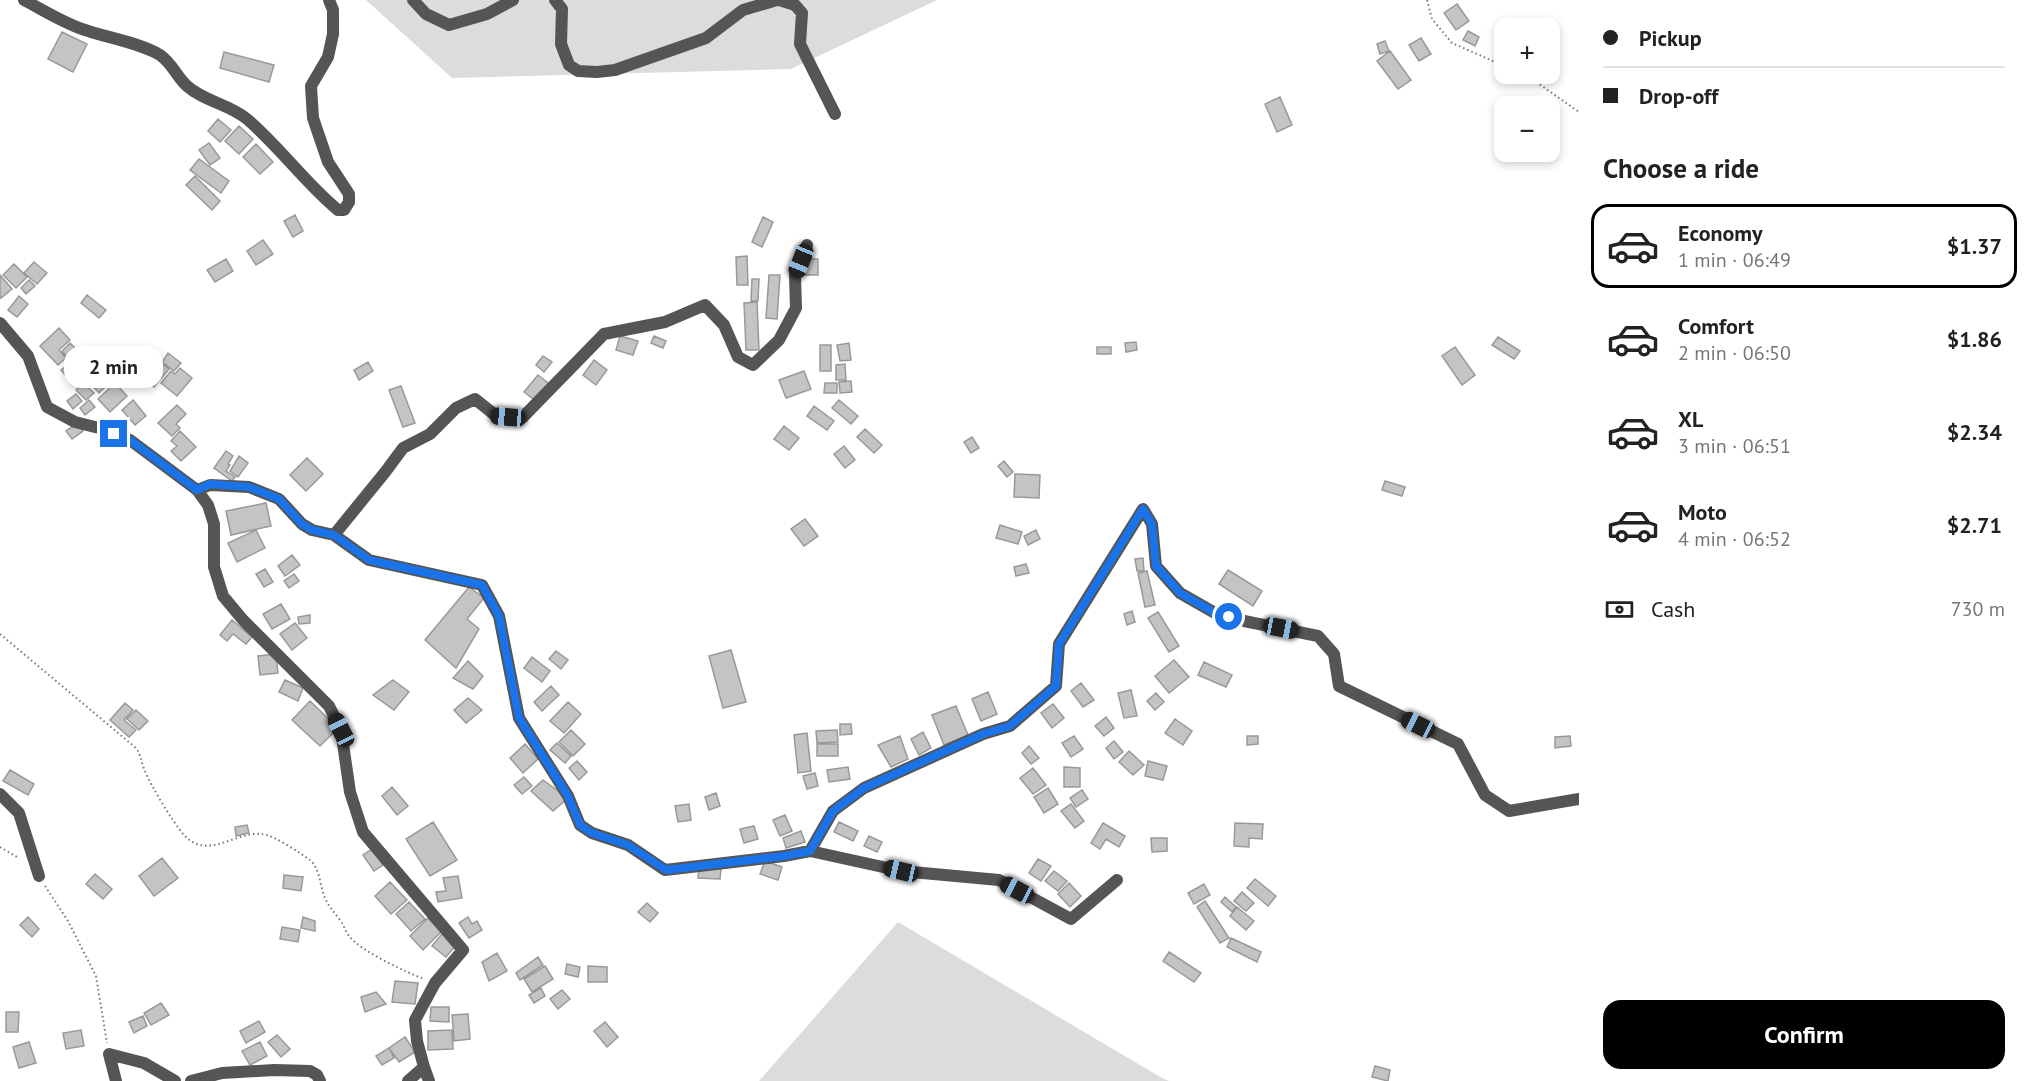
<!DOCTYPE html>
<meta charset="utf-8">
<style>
body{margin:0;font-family:"PT Sans",sans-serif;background:#f2f2f2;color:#222;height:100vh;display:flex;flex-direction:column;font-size:22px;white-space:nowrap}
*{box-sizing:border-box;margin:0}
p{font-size:20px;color:#767676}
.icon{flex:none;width:33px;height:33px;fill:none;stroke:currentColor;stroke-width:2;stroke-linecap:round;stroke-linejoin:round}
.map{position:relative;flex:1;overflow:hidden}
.side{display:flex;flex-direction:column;background:#fff;width:450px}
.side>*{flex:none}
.top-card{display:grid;align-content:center;height:132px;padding:0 24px;background:#fff}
.fabs{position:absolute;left:1494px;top:18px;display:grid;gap:12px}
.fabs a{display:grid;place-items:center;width:66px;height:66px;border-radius:12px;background:#fff;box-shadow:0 3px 9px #0003;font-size:30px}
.end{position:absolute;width:27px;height:27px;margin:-14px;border:8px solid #1a73e8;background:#fff;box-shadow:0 0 0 3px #fff}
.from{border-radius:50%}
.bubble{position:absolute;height:42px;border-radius:18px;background:#fff;box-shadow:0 3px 9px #0003;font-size:20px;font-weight:600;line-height:42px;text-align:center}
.car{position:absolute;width:18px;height:36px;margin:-18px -9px;border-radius:8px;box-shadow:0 0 4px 2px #0007;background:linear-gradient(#222 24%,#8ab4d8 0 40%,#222 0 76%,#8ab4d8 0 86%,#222 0)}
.top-card b{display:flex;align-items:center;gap:21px;height:57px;font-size:22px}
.top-card b+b{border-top:2px solid #e0e0e0}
.top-card i{width:15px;height:15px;background:#222}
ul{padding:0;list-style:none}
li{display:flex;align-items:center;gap:18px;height:84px;margin:0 12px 9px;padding:0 12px;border:3px solid transparent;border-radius:18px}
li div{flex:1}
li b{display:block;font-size:22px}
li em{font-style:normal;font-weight:600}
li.active{border-color:#000}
li>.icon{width:54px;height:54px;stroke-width:1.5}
h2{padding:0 24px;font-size:27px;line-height:72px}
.pay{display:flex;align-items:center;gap:15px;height:66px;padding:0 24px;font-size:22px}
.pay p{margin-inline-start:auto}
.action{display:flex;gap:12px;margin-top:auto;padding:12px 24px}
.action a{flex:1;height:69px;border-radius:18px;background:#000;color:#fff;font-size:24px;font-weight:600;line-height:69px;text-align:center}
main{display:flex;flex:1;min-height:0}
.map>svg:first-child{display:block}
</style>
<main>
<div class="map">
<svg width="1579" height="1081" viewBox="0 0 1579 1081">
<rect width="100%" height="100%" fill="#fff"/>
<path fill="#dcdcdc" d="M366 0H937L791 69 452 78Z
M898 922 1162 1078 1169 1081H759Z"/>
<path fill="#c4c4c4" stroke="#999" stroke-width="1.5" d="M1457 4 1469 21 1456 30 1444 13Z
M1503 21 1514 28H1504V39L1495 32Z
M1468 31 1479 37 1475 46 1463 40Z
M62 32 87 44 73 72 48 59Z
M1421 38 1431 54 1419 61 1409 45Z
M1385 41 1389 51 1380 54 1377 44Z
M1390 51 1411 80 1398 89 1377 61Z
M224 52 274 65 269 82 220 68Z
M1280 97 1292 125 1277 132 1265 104Z
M218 119 231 130 220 142 208 131Z
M239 126 253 139 239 154 225 141Z
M209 143 220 158 210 165 199 150Z
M256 144 273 162 260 174 243 157Z
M199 159 229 181 221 193 190 170Z
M195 176 220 201 212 210 186 185Z
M295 215 303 231 293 237 284 221Z
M763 217 773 222 762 247 752 242Z
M263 240 273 254 256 265 247 251Z
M747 256 748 285H737L736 257Z
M226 259 233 271 215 282 207 270Z
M804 259H818V275H804Z
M34 262 47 273 37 284 24 273Z
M14 264 27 277 16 288 3 275Z
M0 275 12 289 1 298 0 296Z
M769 275H780L777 319 766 318Z
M752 279H759L758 301H751Z
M29 280 35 286 26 294 21 288Z
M87 295 106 310 99 318 81 303Z
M19 296 28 304 17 317 8 310Z
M757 302 759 350H746L744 303Z
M59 328 70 340 59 350 66 358 58 365 40 346Z
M620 336 638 341 633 355 616 350Z
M654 336 666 341 663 348 651 343Z
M1498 337 1520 351 1514 359 1492 345Z
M1136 342 1137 350 1126 352 1125 343Z
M70 343 76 349 67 357 62 351Z
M849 343 851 360 840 361 837 345Z
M820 345H831V371H820Z
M1097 347H1111V354H1097Z
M1455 347 1475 375 1462 385 1442 356Z
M87 349 100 364 84 378 71 363Z
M168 353 181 363 174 371 162 362Z
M543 356 552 362 544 372 536 365Z
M594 360 607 370 596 385 583 375Z
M368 362 373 371 359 380 354 370Z
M162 363 169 369 154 387 147 382Z
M69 364 82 379 74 385 61 370Z
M845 364 846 380H836V365Z
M100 367 112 380 99 393 87 380Z
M180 368 192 378 177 396 161 383 171 371 175 374Z
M804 371 811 389 786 398 779 380Z
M538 375 551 385 537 402 524 392Z
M851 381 852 392 840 393 839 382Z
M83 383 94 393 86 400 76 390Z
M115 383 127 396 110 412 98 399Z
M825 383H837V393H824Z
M401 386 415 423 403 427 389 390Z
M76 394 82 401 73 409 67 401Z
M89 400 95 407 85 415 80 408Z
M133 400 146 416 135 425 122 410Z
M839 400 858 416 851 424 832 408Z
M177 405 186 414 176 424 180 428 172 436 158 423Z
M814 406 834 421 827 430 807 416Z
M77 423 83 431 72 439 66 431Z
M784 426 799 438 789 450 774 439Z
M865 429 882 445 874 453 857 437Z
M180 431 196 447 181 461 171 451 177 446 171 441Z
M972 437 979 448 971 453 964 442Z
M844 446 855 460 845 468 834 454Z
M226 451 233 456 228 464 230 465 226 471 235 477 232 481 214 468Z
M239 456 248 463 238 477 230 471Z
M307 458 323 474 306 491 290 475Z
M1004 461 1013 472 1007 477 998 466Z
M1015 474 1040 475 1039 498 1014 497Z
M1385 481 1405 487 1402 496 1382 490Z
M266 503 271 526 231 535 226 511Z
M805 519 818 536 804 546 791 529Z
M1000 525 1022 532 1018 544 996 538Z
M256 530 265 548 237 562 228 543Z
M1036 530 1040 539 1028 545 1024 536Z
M292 555 300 565 285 576 278 566Z
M1143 558 1144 571H1137L1135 559Z
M1026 564 1029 573 1016 576 1014 567Z
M265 569 273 582 264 587 256 574Z
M1228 570 1262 591 1253 606 1219 584Z
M1147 571 1155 605 1145 607 1138 573Z
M294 574 299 581 289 588 284 581Z
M469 587 484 598 467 619 479 629 456 668 425 640Z
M281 604 290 619 272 629 263 614Z
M1132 611 1135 622 1127 625 1124 614Z
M1158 612 1179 646 1169 652 1148 618Z
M310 615V623L299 624 298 617Z
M232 620 252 637 246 644 233 634 227 641 220 635Z
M295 623 307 638 292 650 280 634Z
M731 650 746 702 723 708 709 656Z
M556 651 568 660 561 669 549 659Z
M276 654 278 673 260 675 258 656Z
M532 657 550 671 542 682 524 668Z
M1174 660 1189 677 1169 693 1155 676Z
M468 661 483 676 473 689 453 678Z
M1204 662 1232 675 1226 687 1198 675Z
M285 680 303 688 298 701 279 692Z
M393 680 409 692 394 710 373 695Z
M1081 683 1094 700 1083 707 1071 691Z
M551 686 559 695 542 711 534 702Z
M1131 690 1137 716 1124 718 1118 693Z
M988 692 997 714 981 721 972 699Z
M1156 693 1164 702 1155 710 1147 701Z
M468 698 482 710 466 723 454 710Z
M310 701 338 728 320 746 292 720Z
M568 702 581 714 564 733 550 721Z
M125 703 133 710 124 720 136 730 129 737 110 720Z
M1053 704 1064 718 1052 728 1041 713Z
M956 706 968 735 944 745 932 715Z
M136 710 148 721 139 730 127 719Z
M1106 717 1114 728 1104 736 1095 726Z
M1175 719 1192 731 1183 745 1165 733Z
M840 724H851L852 734 840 735Z
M571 730 585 744 573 756 559 742Z
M837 730 838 742 817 743 816 731Z
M923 732 931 748 919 755 911 739Z
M807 733 811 771 798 773 794 735Z
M900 736 908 759 891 767 878 745Z
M1074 736 1083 749 1071 757 1062 743Z
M1247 736H1258V744L1247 745Z
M1570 736 1571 746 1555 748V737Z
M1114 741 1123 752 1114 759 1106 748Z
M557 743 571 756 565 763 550 750Z
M525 744 538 759 523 773 510 758Z
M817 744H838V756H817Z
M1029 746 1039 758 1031 764 1022 753Z
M1129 751 1144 765 1133 775 1119 762Z
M577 761 587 772 579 780 569 768Z
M1148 761 1167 766 1163 780 1145 776Z
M848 767 850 779 829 782 827 770Z
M1064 767 1080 768V787H1064Z
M1033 768 1046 785 1033 794 1020 778Z
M10 770 34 784 28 795 3 781Z
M815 773 818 786 807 789 803 776Z
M524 777 532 786 522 794 514 785Z
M543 780 568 798 553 811 531 791Z
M392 787 408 806 397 815 382 796Z
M1048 788 1058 804 1044 813 1034 797Z
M1082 790 1088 799 1076 807 1070 798Z
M716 793 720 806 709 810 705 797Z
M689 804 691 820 678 822 675 806Z
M1071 804 1084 821 1075 828 1061 811Z
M785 815 792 831 780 836 773 820Z
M433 822 457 860 430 876 406 839Z
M839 822 858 831 853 841 834 832Z
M1103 823 1125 836 1119 847 1106 839 1100 849 1091 843Z
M1235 823 1263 824 1262 839 1249 838V847L1234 846Z
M247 825 249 833 236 836 235 827Z
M754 826 758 839 744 843 740 829Z
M801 831 805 842 786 848 783 838Z
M869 836 882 842 877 852 864 846Z
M1151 838H1167V851L1152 852Z
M372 849 383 865 374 871 363 855Z
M162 858 178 878 154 896 139 876Z
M1038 859 1051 866 1041 881 1029 873Z
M765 861 782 867 778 880 760 874Z
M699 867 721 869 720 879 698 878Z
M1054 871 1067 881 1058 891 1045 881Z
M95 874 112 889 103 899 86 884Z
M284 875 303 877 301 891 283 888Z
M458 876 462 898 438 902 436 892 446 891 443 878Z
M1255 879 1276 896 1268 906 1247 888Z
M390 882 407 900 391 914 375 896Z
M1069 883 1081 896 1070 907 1058 894Z
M1204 884 1210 895 1194 904 1188 893Z
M1242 892 1254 903 1246 911 1234 901Z
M1225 897 1236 907 1232 912 1221 902Z
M1205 901 1229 938 1220 943 1197 907Z
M409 902 425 919 411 931 396 914Z
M647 903 658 913 650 922 638 912Z
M1237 907 1254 921 1246 930 1230 916Z
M28 917 39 929 32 937 20 925Z
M303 917 315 921V931L301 928Z
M468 917 472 924 477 921 482 930 469 938 459 923Z
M428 918 441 932 423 950 410 936Z
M282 927 300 930 298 942 280 939Z
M442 934 456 945 446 957 432 946Z
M1231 938 1261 952 1257 962 1227 947Z
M1169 952 1201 973 1194 982 1163 961Z
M497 953 507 971 489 981 482 962Z
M538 957 543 965 520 980 516 973Z
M567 964 580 967 578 977 565 974Z
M545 966 553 979 532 992 524 979Z
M588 966 607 967V982H588Z
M395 981 418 983 415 1004 392 1002Z
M541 988 545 996 534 1003 529 995Z
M562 990 570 999 558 1009 550 999Z
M376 992 386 1004 365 1012 361 997Z
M161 1003 169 1015 151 1025 144 1013Z
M431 1007H449V1022L430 1021Z
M6 1012H19L18 1032H6Z
M468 1014 470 1039 454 1041 452 1015Z
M143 1016 147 1026 134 1033 129 1022Z
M259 1021 265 1032 246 1043 240 1031Z
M605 1022 618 1037 607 1047 594 1031Z
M81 1030 84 1046 66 1049 63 1033Z
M452 1030 453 1049 428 1050V1031Z
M277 1035 290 1049 281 1057 268 1042Z
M405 1037 415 1052 399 1062 389 1048Z
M29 1042 36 1063 19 1068 13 1047Z
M260 1042 267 1056 250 1065 242 1051Z
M389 1048 394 1058 382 1065 376 1056Z
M1375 1066 1390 1070 1388 1081 1372 1077Z"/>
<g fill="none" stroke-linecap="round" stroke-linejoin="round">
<path stroke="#777" stroke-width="2" stroke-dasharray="1.5 3" stroke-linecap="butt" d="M1427 0 1432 19 1452 43 1504 66
M1520 74 1532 79 1579 112
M0 634 136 748C141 755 141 761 144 769 151 786 172 821 184 835 208 861 235 831 262 834 274 835 300 853 310 860 320 868 320 887 325 898 329 907 334 912 340 920 344 925 345 931 349 936 360 951 406 972 424 979
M0 847 19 858
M45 886 68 921 96 976 107 1043"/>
<path stroke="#555" stroke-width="12" d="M24 0C43 10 62 22 82 29 104 37 141 43 160 55 172 63 177 77 187 86 205 102 229 104 247 119 280 147 305 183 338 210H344L349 202V194L328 162 313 118 311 86 328 57 333 34V10L329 0
M413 0 426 14 449 25 487 14 513 0
M555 0 562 9 561 44 569 65 578 71 597 72 615 70 706 38 743 10 777 0
M779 0 795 5 802 13 800 44 835 114
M0 323 28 356 47 407 75 422 99 428 130 440 197 490 208 505 214 524V567L223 596 243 620 329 706 341 730 350 792 363 832 463 950 435 983 415 1020 417 1041 424 1067 429 1081
M197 490 210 485 249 487 279 499 302 524 312 530 334 535 369 560 482 585 499 616 519 718 568 796 580 825 592 833 628 845 665 870 784 856 810 851 901 871 999 880 1071 919 1117 880
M334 535 386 471 403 448 430 434 456 408 475 399 495 415 522 418 604 334 665 322 705 305 724 325 738 357 753 365 779 340 796 308 795 276 807 245
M0 794 19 813 39 876
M810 851 833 811 864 788 983 734 1010 726 1056 686 1059 644 1143 509 1152 524 1156 566 1180 593 1215 613 1244 621 1318 636 1334 654 1339 686 1458 744 1485 795 1509 811 1579 799
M116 1081 109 1054 144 1063 175 1081
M191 1081 222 1073 274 1070 310 1071 317 1075 320 1081
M408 1081 424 1067"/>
</g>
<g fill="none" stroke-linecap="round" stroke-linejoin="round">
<path stroke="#1a73e8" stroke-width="8" d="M114 434 130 440 197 490 210 484 249 487 279 499 302 524 312 530 334 535 369 560 482 585 499 616 519 718 568 796 580 825 592 833 628 845 666 870 784 856 810 851 833 811 864 788 983 734 1010 726 1056 686 1059 644 1143 509 1152 524 1156 566 1180 593 1215 613 1229 617"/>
</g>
</svg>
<div class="fabs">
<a>+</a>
<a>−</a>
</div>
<i class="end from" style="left:1229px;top:617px"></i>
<i class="end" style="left:114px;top:434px"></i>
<div class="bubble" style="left:64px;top:346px;width:99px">2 min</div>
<i class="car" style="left:801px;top:261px;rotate:202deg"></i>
<i class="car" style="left:508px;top:417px;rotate:275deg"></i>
<i class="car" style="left:1281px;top:628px;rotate:101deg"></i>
<i class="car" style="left:1418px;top:725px;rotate:296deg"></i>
<i class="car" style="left:341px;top:730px;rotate:333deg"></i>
<i class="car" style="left:901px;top:871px;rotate:283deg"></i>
<i class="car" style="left:1017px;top:890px;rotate:298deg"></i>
</div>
<section class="side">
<div class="top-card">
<b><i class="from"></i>Pickup</b>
<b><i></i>Drop-off</b>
</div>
<h2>Choose a ride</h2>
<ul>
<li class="active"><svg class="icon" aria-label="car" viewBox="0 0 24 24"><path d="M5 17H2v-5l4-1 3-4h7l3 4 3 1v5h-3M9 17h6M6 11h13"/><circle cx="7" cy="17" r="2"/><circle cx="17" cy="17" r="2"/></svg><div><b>Economy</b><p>1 min · 06:49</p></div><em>$1.37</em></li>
<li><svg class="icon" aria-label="car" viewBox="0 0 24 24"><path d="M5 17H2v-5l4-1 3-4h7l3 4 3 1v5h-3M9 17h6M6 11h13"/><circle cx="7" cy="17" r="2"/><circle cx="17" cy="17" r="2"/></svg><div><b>Comfort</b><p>2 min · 06:50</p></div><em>$1.86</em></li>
<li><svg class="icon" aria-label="car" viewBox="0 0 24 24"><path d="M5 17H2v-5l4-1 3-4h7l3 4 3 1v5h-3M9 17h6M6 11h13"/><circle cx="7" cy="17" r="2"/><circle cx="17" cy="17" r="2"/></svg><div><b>XL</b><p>3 min · 06:51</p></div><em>$2.34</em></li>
<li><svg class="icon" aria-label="car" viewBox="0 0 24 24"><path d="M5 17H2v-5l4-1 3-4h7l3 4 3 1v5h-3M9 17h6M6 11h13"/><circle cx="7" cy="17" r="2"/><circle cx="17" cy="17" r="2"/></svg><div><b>Moto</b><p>4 min · 06:52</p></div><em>$2.71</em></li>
</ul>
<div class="pay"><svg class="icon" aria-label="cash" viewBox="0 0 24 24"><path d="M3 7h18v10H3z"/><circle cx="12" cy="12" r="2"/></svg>Cash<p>730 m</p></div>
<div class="action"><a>Confirm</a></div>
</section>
</main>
